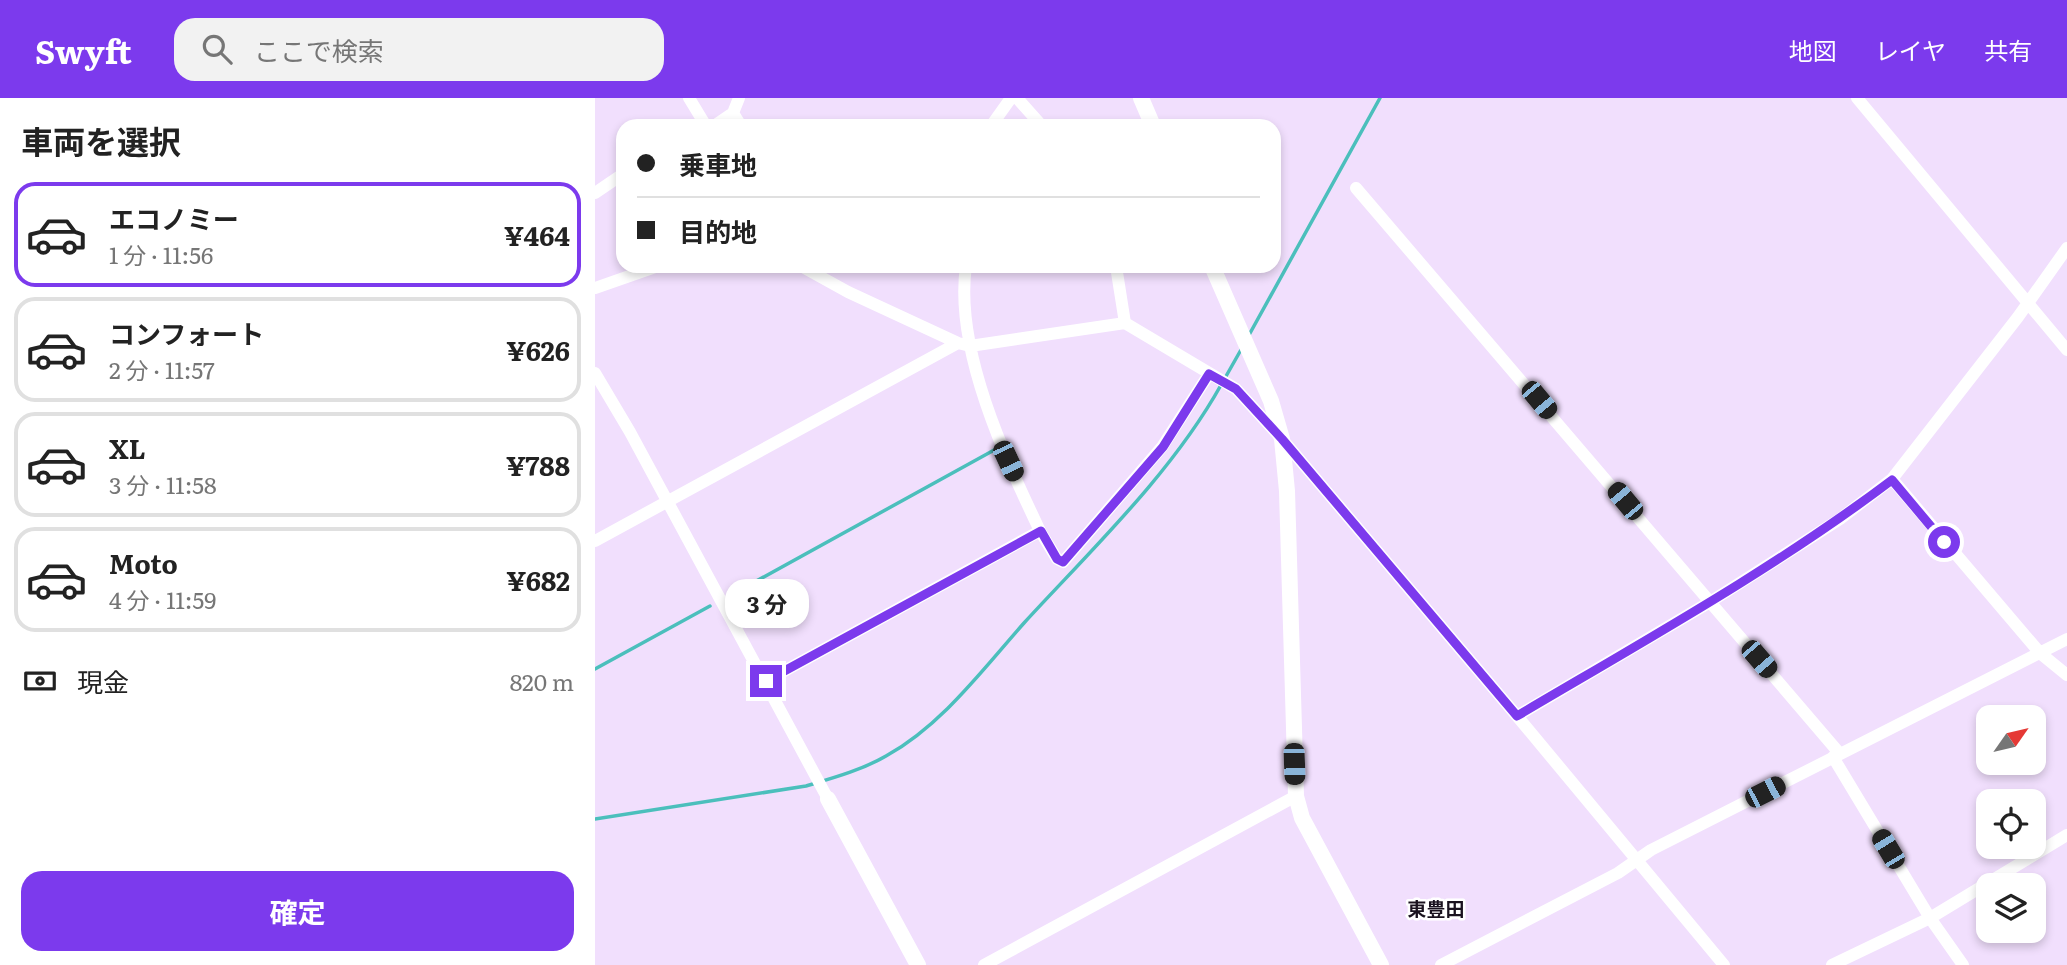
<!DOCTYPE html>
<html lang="ja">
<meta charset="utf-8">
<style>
body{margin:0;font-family:Literata,"Noto Sans JP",serif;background:#f2f2f2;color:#222;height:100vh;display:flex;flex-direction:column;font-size:26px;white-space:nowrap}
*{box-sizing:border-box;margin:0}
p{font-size:23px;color:#767676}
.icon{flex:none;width:38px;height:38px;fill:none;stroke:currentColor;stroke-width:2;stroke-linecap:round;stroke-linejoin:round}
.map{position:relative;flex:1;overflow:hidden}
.sheet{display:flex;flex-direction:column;background:#fff;width:595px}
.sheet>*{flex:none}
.guide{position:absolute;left:21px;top:21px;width:665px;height:154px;border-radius:21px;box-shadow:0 4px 10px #0003;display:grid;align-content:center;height:154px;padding:0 21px;background:#fff}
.needle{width:46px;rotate:56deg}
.controls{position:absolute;left:1381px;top:607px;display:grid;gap:14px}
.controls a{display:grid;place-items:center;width:70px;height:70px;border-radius:14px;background:#fff;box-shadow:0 4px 10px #0003;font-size:35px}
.end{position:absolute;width:32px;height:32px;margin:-16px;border:9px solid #7c3aed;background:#fff;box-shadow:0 0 0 4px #fff}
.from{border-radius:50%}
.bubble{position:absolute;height:49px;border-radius:21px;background:#fff;box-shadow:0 4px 10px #0003;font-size:23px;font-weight:700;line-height:49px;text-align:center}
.car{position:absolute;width:21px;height:42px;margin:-21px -10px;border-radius:9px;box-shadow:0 0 5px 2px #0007;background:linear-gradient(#222 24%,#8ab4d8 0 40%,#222 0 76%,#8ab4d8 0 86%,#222 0)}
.guide b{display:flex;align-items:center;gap:24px;height:66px;font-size:26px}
.guide b+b{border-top:2px solid #e0e0e0}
.guide i{width:18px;height:18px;background:#222}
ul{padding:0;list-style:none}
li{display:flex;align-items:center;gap:21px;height:105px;margin:0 14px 10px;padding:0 7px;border:4px solid #e0e0e0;border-radius:21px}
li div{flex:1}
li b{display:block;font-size:26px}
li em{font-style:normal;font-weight:700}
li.on{border-color:#7c3aed}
li>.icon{width:63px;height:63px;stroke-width:1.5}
h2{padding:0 21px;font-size:32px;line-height:84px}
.pay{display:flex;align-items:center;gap:18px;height:77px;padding:0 21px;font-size:26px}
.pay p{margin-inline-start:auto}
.button{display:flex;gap:14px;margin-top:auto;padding:14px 21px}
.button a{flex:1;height:80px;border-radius:21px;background:#7c3aed;color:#fff;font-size:28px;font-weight:700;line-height:80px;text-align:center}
header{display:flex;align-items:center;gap:42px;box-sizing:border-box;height:98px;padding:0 35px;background:#7c3aed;color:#fff}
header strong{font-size:33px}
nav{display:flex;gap:38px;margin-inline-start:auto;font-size:24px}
.search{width:490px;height:63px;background:#f2f2f2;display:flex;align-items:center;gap:18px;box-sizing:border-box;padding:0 24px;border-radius:21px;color:#767676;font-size:26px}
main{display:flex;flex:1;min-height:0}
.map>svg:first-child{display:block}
</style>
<header>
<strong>Swyft</strong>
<div class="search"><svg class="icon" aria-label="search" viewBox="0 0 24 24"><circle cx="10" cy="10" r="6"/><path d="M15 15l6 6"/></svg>ここで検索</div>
<nav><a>地図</a><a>レイヤ</a><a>共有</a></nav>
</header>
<main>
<section class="sheet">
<h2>車両を選択</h2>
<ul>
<li class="on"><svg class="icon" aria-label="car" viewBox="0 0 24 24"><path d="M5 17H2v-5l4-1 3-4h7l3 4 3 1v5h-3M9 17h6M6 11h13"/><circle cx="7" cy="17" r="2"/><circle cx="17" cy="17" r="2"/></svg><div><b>エコノミー</b><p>1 分 · 11:56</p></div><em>¥464</em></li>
<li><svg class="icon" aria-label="car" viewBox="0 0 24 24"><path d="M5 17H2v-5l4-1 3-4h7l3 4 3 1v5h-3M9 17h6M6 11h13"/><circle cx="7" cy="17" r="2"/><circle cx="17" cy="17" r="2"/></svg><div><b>コンフォート</b><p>2 分 · 11:57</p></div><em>¥626</em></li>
<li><svg class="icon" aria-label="car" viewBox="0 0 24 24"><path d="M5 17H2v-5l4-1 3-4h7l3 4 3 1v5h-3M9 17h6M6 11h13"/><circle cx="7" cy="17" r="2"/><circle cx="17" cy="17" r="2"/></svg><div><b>XL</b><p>3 分 · 11:58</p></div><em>¥788</em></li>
<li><svg class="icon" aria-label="car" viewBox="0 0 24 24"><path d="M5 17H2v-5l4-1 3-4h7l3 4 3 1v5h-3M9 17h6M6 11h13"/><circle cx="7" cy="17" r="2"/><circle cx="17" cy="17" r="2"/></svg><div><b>Moto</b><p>4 分 · 11:59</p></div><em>¥682</em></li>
</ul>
<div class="pay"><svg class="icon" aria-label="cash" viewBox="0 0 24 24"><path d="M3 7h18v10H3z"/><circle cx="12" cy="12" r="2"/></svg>現金<p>820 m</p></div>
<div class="button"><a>確定</a></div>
</section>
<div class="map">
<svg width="1472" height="867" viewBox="0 0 1472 867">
<rect width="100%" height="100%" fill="#f1dffd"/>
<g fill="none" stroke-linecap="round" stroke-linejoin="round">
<path stroke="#4bbfbc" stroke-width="3.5" d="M654 237 785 0
M630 280 647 250
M136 497 401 351
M0 571 115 508
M0 721 211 688C238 680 267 672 291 658 347 627 388 571 429 525 497 451 577 375 626 287"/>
<path stroke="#fff" stroke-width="12" d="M94 0 111 28
M422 0 447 28
M1262 0 1472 252
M138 15 146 28
M119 28 138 15 144 0
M396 28 416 0
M761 90 1245 656
M0 95 28 76
M206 168 253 194 363 245
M521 168 530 225
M0 190 63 168
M0 275 35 334 233 701
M1297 381 1445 555 1472 577
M445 433 462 461 468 464 567 349 614 276
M0 443 363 245 375 248 530 225 641 291 687 341 922 618 1129 867
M171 583 445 433C410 359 359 251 371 168
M922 618 1115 504 1245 421 1297 381 1423 219 1472 150
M1238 659 1335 820 1368 867
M389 867 701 698
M846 867 1023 775 1056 752 1472 541
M1237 867 1335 820 1472 737"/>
<path stroke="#fff" stroke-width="16" d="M546 0 558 28
M617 168 676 303 687 341 692 393 701 698 707 720 786 867
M233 701 323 867"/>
</g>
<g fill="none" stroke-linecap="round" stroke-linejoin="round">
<path stroke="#7c3aed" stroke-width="9" d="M171 583 446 433 462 461 468 464 568 349 614 276 641 291 687 341 922 618C1049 543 1179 471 1297 382L1349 444"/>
</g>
<g text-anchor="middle" stroke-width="5" stroke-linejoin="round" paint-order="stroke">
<g font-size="19" font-weight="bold" fill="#1a121f" stroke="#fff">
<text x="841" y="818">東豊田</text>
</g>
</g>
</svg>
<div class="controls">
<a><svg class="needle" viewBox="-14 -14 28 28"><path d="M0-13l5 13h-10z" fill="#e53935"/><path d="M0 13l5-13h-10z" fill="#767676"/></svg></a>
<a><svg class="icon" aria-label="locate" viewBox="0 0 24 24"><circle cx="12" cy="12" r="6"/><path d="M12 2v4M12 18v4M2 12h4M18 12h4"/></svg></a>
<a><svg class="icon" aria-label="layers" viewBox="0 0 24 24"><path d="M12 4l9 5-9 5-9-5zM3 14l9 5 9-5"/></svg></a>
</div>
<i class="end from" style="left:1349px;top:444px"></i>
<i class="end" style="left:171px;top:583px"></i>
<div class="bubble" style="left:130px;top:481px;width:84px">3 分</div>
<i class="car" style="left:944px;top:302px;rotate:140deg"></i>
<i class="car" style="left:413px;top:363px;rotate:155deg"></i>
<i class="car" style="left:1030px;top:403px;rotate:320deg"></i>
<i class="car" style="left:1164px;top:561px;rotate:139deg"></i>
<i class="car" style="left:699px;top:666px;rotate:178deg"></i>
<i class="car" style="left:1170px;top:694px;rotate:63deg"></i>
<i class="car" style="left:1293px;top:751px;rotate:329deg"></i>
<div class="guide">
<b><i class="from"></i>乗車地</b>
<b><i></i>目的地</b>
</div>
</div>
</main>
